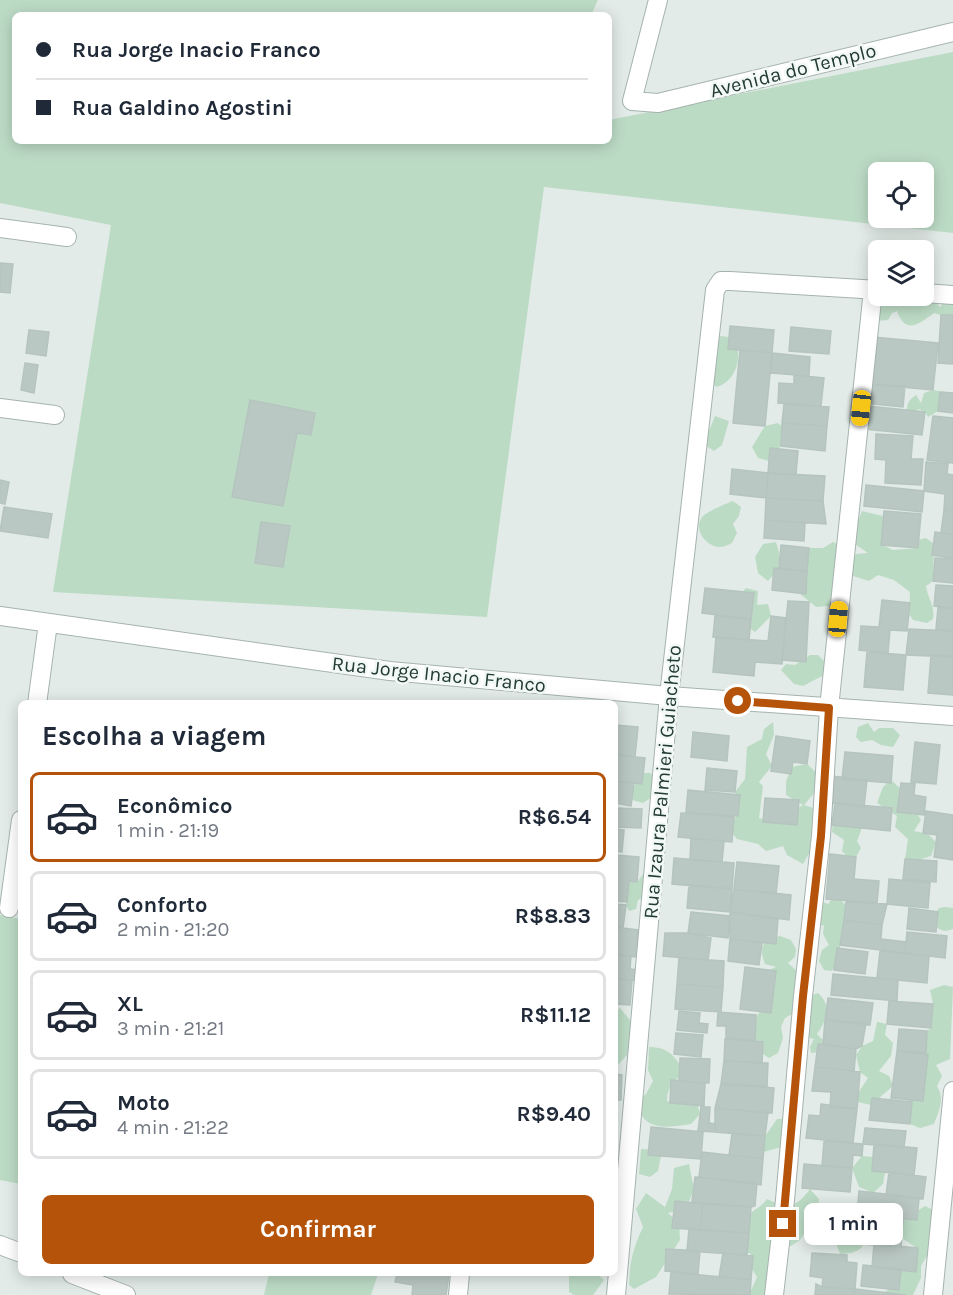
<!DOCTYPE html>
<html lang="pt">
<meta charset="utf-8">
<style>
body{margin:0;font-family:Karla,sans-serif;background:#f2f2f3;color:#1f2937;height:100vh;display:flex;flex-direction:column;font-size:22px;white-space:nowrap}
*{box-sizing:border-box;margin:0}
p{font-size:20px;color:#747a83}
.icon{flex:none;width:33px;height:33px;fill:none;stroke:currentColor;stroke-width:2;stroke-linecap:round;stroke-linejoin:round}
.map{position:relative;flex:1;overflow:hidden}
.details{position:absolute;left:18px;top:700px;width:600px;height:576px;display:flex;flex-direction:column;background:#fff;border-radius:9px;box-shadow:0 3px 15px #0003}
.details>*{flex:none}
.banner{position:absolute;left:12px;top:12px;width:600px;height:132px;border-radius:9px;box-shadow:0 3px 15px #0003;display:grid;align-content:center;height:132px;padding:0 24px;background:#fff}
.controls{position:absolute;left:868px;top:162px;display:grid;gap:12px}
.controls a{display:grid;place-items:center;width:66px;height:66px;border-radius:9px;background:#fff;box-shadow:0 3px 15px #0003;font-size:30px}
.end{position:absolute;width:27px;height:27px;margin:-14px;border:8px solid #b45309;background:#fff;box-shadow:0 0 0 3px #fff}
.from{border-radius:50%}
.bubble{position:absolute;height:42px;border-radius:9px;background:#fff;box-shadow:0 3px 15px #0003;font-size:20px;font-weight:700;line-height:42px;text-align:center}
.car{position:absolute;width:18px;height:36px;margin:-18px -9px;border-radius:8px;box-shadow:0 0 4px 2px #0007;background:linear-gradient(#f5c518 24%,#345 0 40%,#f5c518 0 76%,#345 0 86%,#f5c518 0)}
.banner b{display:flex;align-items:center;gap:21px;height:57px;font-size:22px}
.banner b+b{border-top:2px solid #e0e1e3}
.banner i{width:15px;height:15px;background:#1f2937}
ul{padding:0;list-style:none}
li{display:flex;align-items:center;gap:18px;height:90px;margin:0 12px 9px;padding:0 12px;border:3px solid #e0e1e3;border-radius:9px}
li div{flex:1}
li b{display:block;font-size:22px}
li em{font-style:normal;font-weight:700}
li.current{border-color:#b45309}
li>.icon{width:54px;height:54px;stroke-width:1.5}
h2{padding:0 24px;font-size:27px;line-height:72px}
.button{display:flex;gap:12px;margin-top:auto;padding:12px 24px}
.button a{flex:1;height:69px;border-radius:9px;background:#b45309;color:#fff;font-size:24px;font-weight:700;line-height:69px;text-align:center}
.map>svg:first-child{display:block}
</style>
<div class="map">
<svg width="953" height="1295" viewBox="0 0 953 1295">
<rect width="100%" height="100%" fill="#e2ebe7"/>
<path fill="#bcdbc5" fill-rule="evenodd" d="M0 0H598L591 15H15V141H609V120L953 52V233L544 187 487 617 53 592 111 225 0 203ZM879 172H924V218H879Z
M894 296C913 296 928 291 940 307L947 298H953V319L934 313C920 323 906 336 897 311L892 313 888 320 875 321 874 303 892 300Z
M721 336 735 338C742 357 738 379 717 387L711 383 715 339Z
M933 390 944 392 945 400 938 411 928 417 925 412 919 409 913 412 907 410C907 402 910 399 916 395L921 403 924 393Z
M715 416 729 421 722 445 714 451 703 444V434L709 431Z
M778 423 784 429 781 446 769 461 758 458 752 447 765 426Z
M733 501 741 507 739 516 733 524 737 533 732 543C728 545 724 547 719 547 705 546 692 528 703 516 707 512 727 503 733 501Z
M862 511 883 516 885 533 882 545 893 550 918 548V540L926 538 934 544 933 581 926 586C928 600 935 604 933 619L927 623 913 620 909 614 910 592 894 580 878 575 869 581 853 576 851 564 856 554 868 553 855 544 851 530 858 521Z
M776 542C782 561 782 566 768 581L758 573 755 557 763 544Z
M833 542 843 547 835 598 829 606 816 607 799 593 807 578 806 560 809 548H823Z
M746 588 758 591 757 605 768 604 771 616 755 632 748 627 751 619 739 596Z
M810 655H818L825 662 824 675 803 686 794 684 781 670 786 664 795 665Z
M773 722 774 735 766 754 772 766 759 782 763 786 759 818 776 823 803 805 786 795V781L792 767 807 764 821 777 814 793 804 805 813 808 812 828 819 832 817 849 810 852 803 864 787 855 783 846 766 851 758 844 737 839 728 828C739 815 741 808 735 792L745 779 747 747 762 739 764 729Z
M868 723 874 732 879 728H893L900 735 893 747 881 745 872 740 861 742 856 737 858 727Z
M643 773H650L659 780 652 797 643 803 632 800 633 788Z
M891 780 903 791 902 807 905 813 918 815 921 820 914 831 928 834 936 842 931 856 918 860 905 859 908 839 895 827 897 816 877 803 883 787Z
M842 819 849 827 858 820 862 828 857 841 861 848 856 857 847 856 842 851 844 840 832 832 833 821Z
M645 872 644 897 638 900 636 909 629 911 626 905 629 881 637 882Z
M831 899 840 900 847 906 848 912 844 920 847 927C846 932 842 935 841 940 837 955 848 960 831 971L824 970 819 961 822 950 829 945 823 934 824 926 816 923 822 902 829 904Z
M945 907 953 908V929C944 933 939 930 932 923L934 915 939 908Z
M0 915 21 919V1184L0 1180Z
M780 936 791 940 796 949 795 957 788 963 800 974 797 1011 785 1018 781 1027 783 1038 778 1053 769 1058 754 1048C749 1026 752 1020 768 1003L769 970 776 967 765 964C758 946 763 940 780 936Z
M944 985 953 987 950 1059 936 1065 942 1076 937 1086C945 1098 939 1111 934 1124L920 1128 910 1124 902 1117 907 1101 913 1096 919 1072 927 1062 922 1044 927 1031 931 1028 933 1004 930 990Z
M818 993C832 1005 827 1020 817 1034L823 1040 820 1052 811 1053 810 1047 814 1039 810 1038 805 1032 811 1026 806 1019 809 996Z
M620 1008 630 1020V1036L627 1055 617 1066H615V1011Z
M877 1022 887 1024 885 1035 893 1043 891 1056 879 1071 889 1076 893 1086 871 1105 858 1102V1093L868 1078 860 1072 856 1055 862 1046 873 1041Z
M649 1047C664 1047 672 1052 680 1065L679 1077C671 1085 667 1089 667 1101L678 1103H697L700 1114 691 1124C668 1128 640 1132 638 1101L646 1094 653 1081 648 1070Z
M777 1119H787L785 1146 760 1153 753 1140 765 1136Z
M641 1149 655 1150 661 1156 658 1171 650 1177 639 1174Z
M862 1156 873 1157 872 1171 885 1172 883 1184 873 1193 859 1187 852 1168Z
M689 1164 694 1189 686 1209 668 1213 679 1223 680 1240 656 1277 634 1289 629 1285C630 1261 633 1248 643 1227L636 1209 646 1193 665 1207 672 1189 674 1168Z
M810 1189 819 1199 817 1215 800 1240 791 1246 775 1245 773 1295H749L757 1277 752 1269 753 1256 739 1246C742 1235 742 1220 752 1212 758 1207 762 1206 767 1199 788 1209 796 1208 810 1189Z
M925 1206 933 1210 931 1249 921 1266V1278L913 1295H887L885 1292 893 1286 895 1269 907 1262 918 1249 902 1238 903 1220Z
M836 1210 857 1211 864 1217C867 1241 868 1253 840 1254L829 1224Z
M269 1274H378L371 1295H264Z
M573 1274H597L604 1280 593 1295H574L569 1292V1276Z"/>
<path fill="#bac8c3" stroke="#b5c4be" stroke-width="1.5" d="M0 263 13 264 10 293 0 292Z
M941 315H953V364L938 363Z
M730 326 774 330 772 353 728 349Z
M791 327 831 331 829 354 789 351Z
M29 330 49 332 46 356 26 353Z
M873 337 938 343 933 390 868 384Z
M740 350 772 353 765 426 733 423Z
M772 353 810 357 809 376 771 373Z
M25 363 38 365 34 393 21 390Z
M794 375 824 378 821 406 778 403 779 383 794 384Z
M868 384 905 386 903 407 864 403Z
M940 392 953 393V413L938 411Z
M250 400 315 413 311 435 297 433 283 506 232 497Z
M784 404 829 407 827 426 782 423Z
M868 406 925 412 922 435 865 429Z
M933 416 953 418V463L927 460Z
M782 423 827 426 825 451 781 446Z
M876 434 913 436 911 459H923L921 485 885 483 886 460 875 459Z
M770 448 798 451 796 475 768 473Z
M926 462 948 464 947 474 953 475V511L944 510 945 494 924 491Z
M732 469 768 473 766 498 730 494Z
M768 473 825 476 823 501 766 498Z
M0 480 9 482 5 504 0 503Z
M866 485 924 491 922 512 864 506Z
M766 498 823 501 826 524 765 520Z
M4 507 52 514 48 538 0 531Z
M944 510 953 511V535L941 533Z
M884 511 921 514 918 548 881 545Z
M765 520 805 523 804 541 764 538Z
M261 522 290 526 283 567 255 563Z
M935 532 953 535V558L932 555Z
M781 545 809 548 807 571 779 569Z
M935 558 953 559V583L933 581Z
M774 568 807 571 806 594 772 590Z
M936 585 953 586V608L934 606Z
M705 588 754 593 751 619 702 613Z
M882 600 910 603 907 631 890 630 888 653 859 650 861 626 879 627Z
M788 601 809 602 806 662 782 660Z
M938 608H953V631L936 629Z
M715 616 751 619 749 640 713 637Z
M771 616 786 618 782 664 755 662 754 676 713 672 716 637 768 641Z
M909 629 953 631V657L906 655Z
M867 652 906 655 903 690 864 687Z
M931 655 953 656V695L928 693Z
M615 725 638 727 635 757 615 754Z
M693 732 729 736 727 761 691 757Z
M776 736 810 741 807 764 793 762 791 774 771 771Z
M915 742 940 745 936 784 911 782Z
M845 752 893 756 891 783 842 779Z
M615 755 645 758 642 784 615 781Z
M707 768 737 771 735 792 705 790Z
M831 776 867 780 864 807 829 803Z
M615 781 634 783 631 806 615 803Z
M901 783 915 784 914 795 926 797 924 815 897 812Z
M688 790 740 795 738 816 686 812Z
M765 798 799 800 797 825 763 822Z
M835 803 892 808 890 831 832 825Z
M615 808 642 809 641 828 615 827Z
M926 811 953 815V860L934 857 937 835 923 833Z
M681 813 734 817 732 842 678 837Z
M615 829 624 830 622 852 615 851Z
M691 838 724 841 722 862 690 860Z
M830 854 856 857 854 879 879 881 877 903 826 899Z
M615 855 639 857 637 882 629 881 627 902 615 901Z
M674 858 734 863 732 889 672 884Z
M905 859 937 861 936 882 903 879Z
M737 862 779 866 776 894 734 889Z
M889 879 930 883 928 908 887 904Z
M689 885 732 889 730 912 687 908Z
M734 889 791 895 789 920 730 912Z
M846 902 887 904 882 925 844 920Z
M615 904 626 905 623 928 615 927Z
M909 908 938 912 936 932 907 929Z
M691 912 730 916 728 938 688 933Z
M730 912 778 919 776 944 730 939Z
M844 920 882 925 881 939 906 942 905 953 840 945Z
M615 927 638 930 635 957 615 954Z
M907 932 947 936 945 958 905 953Z
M665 933H688L711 938 708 960 663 956Z
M730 939 762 943 759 965 728 961Z
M837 948 868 952 865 974 834 970Z
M880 951 929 956 927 983 877 978Z
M615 954 631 956 630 969 638 970 637 981 615 978Z
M679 958 724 961 723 987 677 984Z
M745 967 776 971 771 1013 740 1009Z
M833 974 898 980 897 1001 831 995Z
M615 978 632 980 630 1005 615 1004Z
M677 984 723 987 721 1012 675 1009Z
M828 998 873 1003 870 1025 825 1020Z
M889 1001 933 1004 931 1028 887 1024Z
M679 1011 700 1013 699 1023 708 1024 707 1033 677 1030Z
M718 1012 756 1015 755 1040 726 1038V1026H717Z
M825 1020 866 1023 862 1046 856 1049 823 1044Z
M899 1029 927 1031 926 1053 897 1051Z
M676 1033 703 1035 701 1057 674 1054Z
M725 1039 763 1042 762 1063 724 1061Z
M818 1044 856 1049 854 1071 815 1067Z
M897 1051 928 1055 923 1101 891 1098Z
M680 1058 710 1059 709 1083 679 1081Z
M724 1061 768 1063 767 1086 721 1084Z
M815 1067 860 1072 857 1109 830 1107 831 1092 812 1091Z
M615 1074 622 1075 621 1100H615Z
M671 1080 705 1083 704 1106 670 1103Z
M721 1084 774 1088 772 1113 715 1108Z
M872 1098 912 1102 910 1124 869 1120Z
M821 1104 857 1109 853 1143 806 1138 809 1115 820 1116Z
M701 1107H710L709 1123 715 1124V1132L698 1131Z
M715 1108 768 1113 765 1136 715 1132Z
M651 1127 703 1132 701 1159 648 1155Z
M865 1128 906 1131 904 1147 863 1144Z
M732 1134 765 1136 763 1159 729 1155Z
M824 1141 863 1144 862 1156 853 1155 852 1168 822 1166Z
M874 1144 917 1148 914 1175 872 1171Z
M702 1152 763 1159 761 1185 699 1177Z
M804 1164 852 1168 850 1192 802 1188Z
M889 1172 926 1177 923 1199 886 1195Z
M695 1177 757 1183 755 1206 751 1207 692 1202Z
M859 1191 919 1198 917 1220 857 1214Z
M675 1201 703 1204 700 1230 672 1228Z
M703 1204 751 1207 749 1233 700 1230Z
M864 1217 903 1220 901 1247 862 1244Z
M689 1229 749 1233 747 1255 687 1251Z
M874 1244 918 1248 916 1272 872 1267Z
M666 1249 700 1251 698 1274 665 1271Z
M723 1253 753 1256 751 1280 719 1277Z
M812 1253 847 1255V1262L857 1263 855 1289 822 1287 823 1278 810 1276Z
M863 1265 901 1269 899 1290 861 1286Z
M671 1272 751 1280 750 1295 669 1294Z
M397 1274H449L446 1295H412L413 1285 395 1282Z
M816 1284 822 1287 855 1289 854 1295H815Z
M855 1289 906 1295H854Z"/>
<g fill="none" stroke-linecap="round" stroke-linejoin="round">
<defs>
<path id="minor" d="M658 0 632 101 658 103 953 32
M0 228 67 237
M924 293 953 295
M0 408 55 415
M0 616 390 671 669 696 953 716
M37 704 48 623
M9 908 21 820
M0 1245 21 1253
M72 1274 126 1295
M458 1295 460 1274
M616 1295 669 696 715 290 721 281H730L879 290
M774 1295 785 1200 803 996 821 836 829 708 873 290
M933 1295 953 1091"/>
</defs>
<use href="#minor" stroke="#a5b3ae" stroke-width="20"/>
<use href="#minor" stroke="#fff" stroke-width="18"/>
</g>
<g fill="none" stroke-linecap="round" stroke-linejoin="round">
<path stroke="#b45309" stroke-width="8" d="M738 701 829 708 821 836 803 996 783 1224"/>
</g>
<g text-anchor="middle" stroke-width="5" stroke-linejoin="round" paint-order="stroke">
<g font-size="20" fill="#233b35" stroke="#f2f8f5">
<text transform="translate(793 70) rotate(-14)" y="7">Avenida do Templo</text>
<text transform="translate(439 674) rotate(6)" y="7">Rua Jorge Inacio Franco</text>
<text transform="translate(662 782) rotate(-85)" y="7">Rua Izaura Palmieri Guiacheto</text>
</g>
</g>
</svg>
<div class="controls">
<a><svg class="icon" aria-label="locate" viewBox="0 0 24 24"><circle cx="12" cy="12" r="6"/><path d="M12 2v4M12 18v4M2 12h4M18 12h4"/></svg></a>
<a><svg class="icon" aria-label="layers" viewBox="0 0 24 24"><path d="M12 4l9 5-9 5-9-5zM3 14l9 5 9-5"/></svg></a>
</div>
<i class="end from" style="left:738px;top:701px"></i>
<i class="end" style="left:783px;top:1224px"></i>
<div class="bubble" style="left:804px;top:1203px;width:99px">1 min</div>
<i class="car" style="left:861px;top:408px;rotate:186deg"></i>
<i class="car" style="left:838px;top:619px;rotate:5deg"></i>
<div class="banner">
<b><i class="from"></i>Rua Jorge Inacio Franco</b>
<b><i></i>Rua Galdino Agostini</b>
</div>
<section class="details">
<h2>Escolha a viagem</h2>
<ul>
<li class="current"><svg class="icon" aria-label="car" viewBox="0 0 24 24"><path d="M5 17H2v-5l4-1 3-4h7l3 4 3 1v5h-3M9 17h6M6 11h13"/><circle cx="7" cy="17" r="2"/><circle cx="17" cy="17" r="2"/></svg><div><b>Econômico</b><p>1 min · 21:19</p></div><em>R$6.54</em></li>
<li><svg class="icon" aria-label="car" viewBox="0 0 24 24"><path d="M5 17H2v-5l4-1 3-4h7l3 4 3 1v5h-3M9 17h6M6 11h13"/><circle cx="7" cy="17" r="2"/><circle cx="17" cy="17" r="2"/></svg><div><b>Conforto</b><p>2 min · 21:20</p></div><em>R$8.83</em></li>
<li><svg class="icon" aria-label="car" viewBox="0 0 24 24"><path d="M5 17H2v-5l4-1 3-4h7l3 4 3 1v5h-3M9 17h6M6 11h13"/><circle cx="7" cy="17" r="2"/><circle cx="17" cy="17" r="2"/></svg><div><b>XL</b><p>3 min · 21:21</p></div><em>R$11.12</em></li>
<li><svg class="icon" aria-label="car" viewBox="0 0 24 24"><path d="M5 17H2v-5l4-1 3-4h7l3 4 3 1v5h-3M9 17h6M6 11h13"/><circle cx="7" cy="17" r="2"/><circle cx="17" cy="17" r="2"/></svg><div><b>Moto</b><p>4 min · 21:22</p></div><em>R$9.40</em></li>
</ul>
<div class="button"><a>Confirmar</a></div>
</section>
</div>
